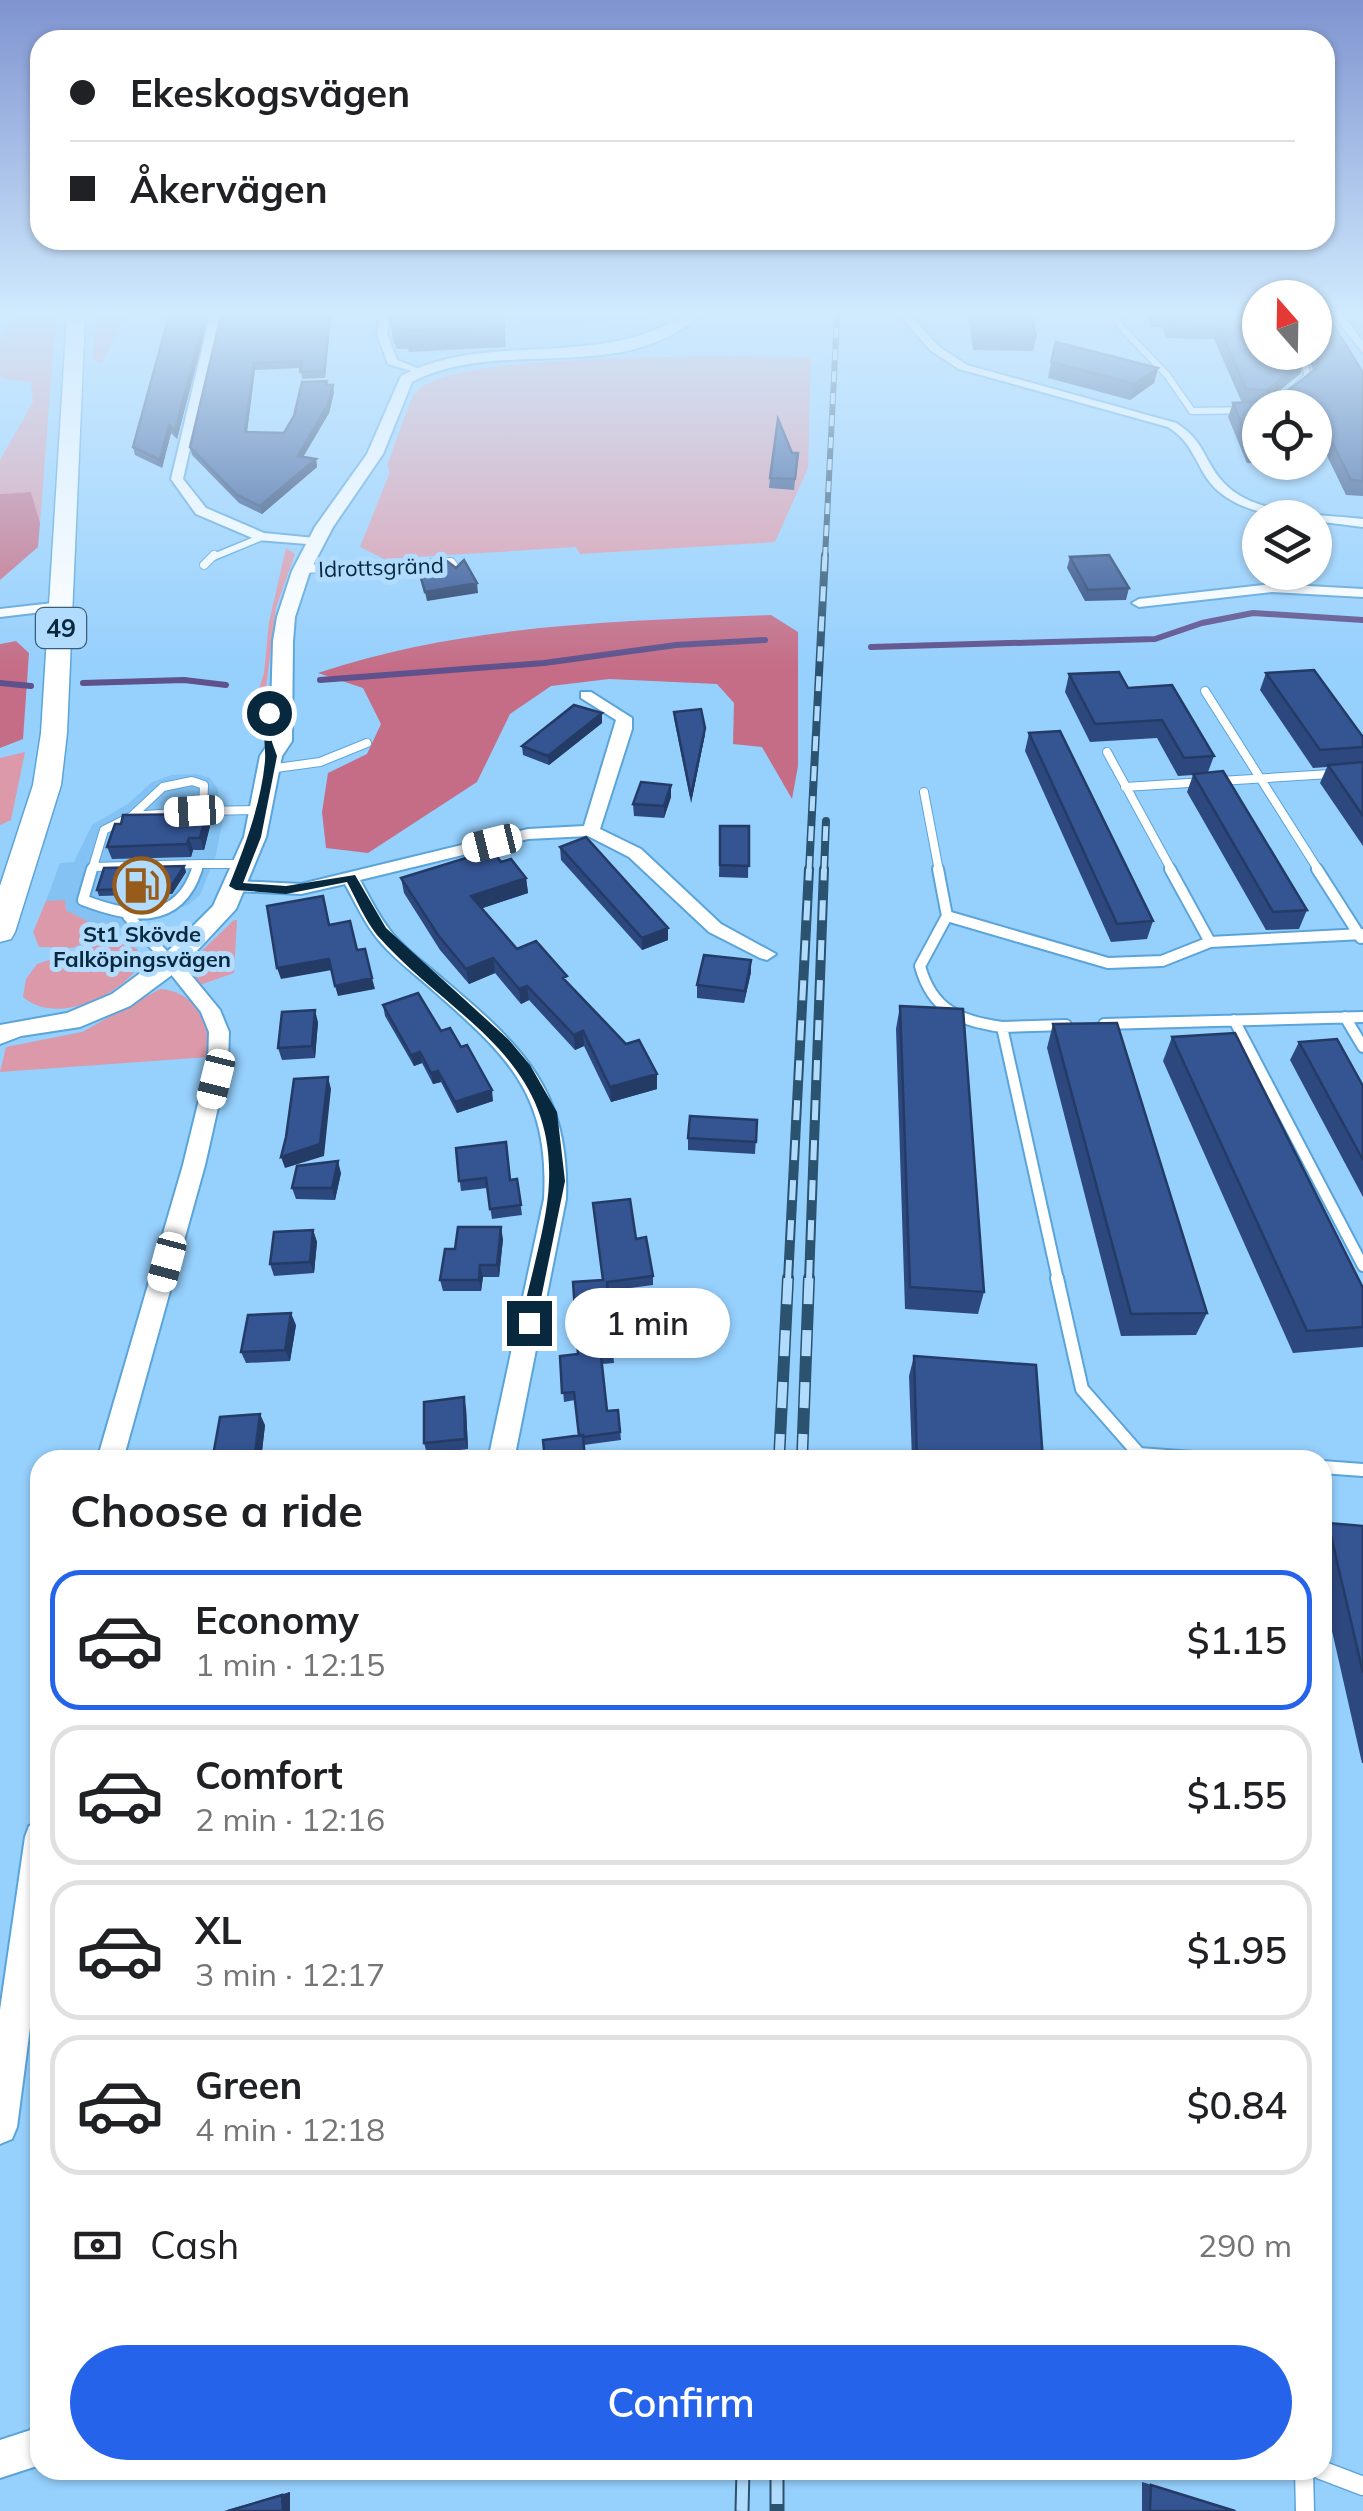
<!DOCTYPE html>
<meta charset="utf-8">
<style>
body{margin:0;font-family:Mulish,sans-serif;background:#f6f6f6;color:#202124;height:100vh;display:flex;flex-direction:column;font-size:38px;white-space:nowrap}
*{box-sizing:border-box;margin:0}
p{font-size:32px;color:#757577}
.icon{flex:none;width:55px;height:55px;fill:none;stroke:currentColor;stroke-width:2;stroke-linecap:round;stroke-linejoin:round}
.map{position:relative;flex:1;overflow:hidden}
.panel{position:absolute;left:30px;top:1450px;width:1302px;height:1030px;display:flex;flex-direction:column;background:#fff;border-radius:30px;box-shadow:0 2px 8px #0004}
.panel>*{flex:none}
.top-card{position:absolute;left:30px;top:30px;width:1305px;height:220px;border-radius:30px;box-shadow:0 2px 8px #0004;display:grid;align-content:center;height:220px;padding:0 40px;background:#fff}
.needle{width:65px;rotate:340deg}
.fabs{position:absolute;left:1242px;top:280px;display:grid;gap:20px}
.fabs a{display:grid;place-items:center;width:90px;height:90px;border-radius:50%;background:#fff;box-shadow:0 2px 8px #0004;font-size:50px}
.end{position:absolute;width:45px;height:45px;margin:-22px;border:12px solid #08283e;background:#fff;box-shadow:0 0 0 5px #fff}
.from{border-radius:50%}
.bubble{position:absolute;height:70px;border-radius:35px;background:#fff;box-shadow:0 2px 8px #0004;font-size:32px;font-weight:600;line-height:70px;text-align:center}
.car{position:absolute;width:30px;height:60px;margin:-30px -15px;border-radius:12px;box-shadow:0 0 8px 2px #0007;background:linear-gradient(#fff 24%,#345 0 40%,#fff 0 76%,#345 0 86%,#fff 0)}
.top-card b{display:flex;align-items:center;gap:35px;height:95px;font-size:38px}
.top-card b+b{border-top:2px solid #e0e0e0}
.top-card i{width:25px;height:25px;background:#202124}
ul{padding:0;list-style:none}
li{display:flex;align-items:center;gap:30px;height:140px;margin:0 20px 15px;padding:0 20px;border:5px solid #e0e0e0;border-radius:30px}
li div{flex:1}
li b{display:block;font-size:38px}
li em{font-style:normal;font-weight:600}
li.current{border-color:#2563eb}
li>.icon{width:90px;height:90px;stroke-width:1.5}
h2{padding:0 40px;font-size:45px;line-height:120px}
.pay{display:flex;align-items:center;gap:25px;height:110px;padding:0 40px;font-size:38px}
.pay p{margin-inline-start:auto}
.button{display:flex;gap:20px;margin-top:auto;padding:20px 40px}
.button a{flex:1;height:115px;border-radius:60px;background:#2563eb;color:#fff;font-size:40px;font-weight:600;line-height:115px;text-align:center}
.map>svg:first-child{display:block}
</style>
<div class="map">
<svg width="1363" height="2511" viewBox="0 0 1363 2511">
<rect width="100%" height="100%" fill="#96d0fd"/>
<path fill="#83c2f2" d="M507 316H674L529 325Z
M196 774 210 778 218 789V803H226L216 855 200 895 188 905 108 932 66 910 65 901H46L60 863 74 862 92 825 129 803 152 782 172 775Z"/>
<path fill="#dc99aa" d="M16 316H56L40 523 31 492 0 494V460L33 402 31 382 3 379 0 374V341Z
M96 316H125L102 363 93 359Z
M696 356 811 357 808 468 775 542 580 554 576 547 384 559 360 547 390 472 387 465C394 450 408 402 415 393 445 356 644 359 696 356Z
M286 548 295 554 276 608 263 712 252 713 264 673 269 622Z
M25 752 11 820 0 825V758Z
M65 900 66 910 108 932 106 935 72 948 39 947 33 932 46 901Z
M234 920H237L234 973 200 985 189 971V963Z
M117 938 137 949 141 963C121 996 56 1026 23 997L26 979 37 964Z
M160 989C196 991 211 1025 209 1057L0 1072 6 1047 82 1032Z"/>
<path fill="#c56d86" d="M31 492 40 523 38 547 0 580V494Z
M771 615 798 632V766L792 799 762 747 733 744 734 703 717 684 609 679 551 686 510 714 477 782 368 853 326 848 322 812 328 773 367 754 381 724 363 688 318 673C465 624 618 621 771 615Z
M16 641 29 653 23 739 0 748V644Z"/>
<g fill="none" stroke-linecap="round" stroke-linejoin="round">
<path stroke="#5e518c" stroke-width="6" d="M871 647 1155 639 1202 623 1253 613 1363 620
M320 680 544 663 676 645 765 640
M0 683 31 686
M83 683 184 680 226 685"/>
<defs>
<path id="service-far4" d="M1116 316 1120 326 1167 375 1192 411 1260 410
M1299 384 1308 376 1301 352
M211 558 262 537"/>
<path id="service-far3" d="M204 565 214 555
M302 569 451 562 457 570
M1205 691 1319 871
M1107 752 1172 871
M269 769 320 762 367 743
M192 781 204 785 203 811 132 816 163 787Z
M1125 787 1363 772
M924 792 939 871
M203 811 261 810
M199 864H244
M93 867 104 830 132 816
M93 867 199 864 197 871
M92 871 93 867"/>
<path id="service-far2" d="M92 869 83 900C130 918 178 927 197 869
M938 869 947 916 920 966C932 1010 959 1021 1002 1027
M1170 869 1210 942
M1317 869 1361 938
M128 916 171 963
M947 916 1108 963 1162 961 1210 942 1363 934
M1345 1017 1363 1047
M1234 1020 1363 1266
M1104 1024 1363 1017
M1058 1280 1002 1027 1066 1025"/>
<path id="service-far1" d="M1057 1278 1082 1389 1139 1454
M1139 1458V1454L1220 1460
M1322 1467 1363 1470"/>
<path id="service" d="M1304 2470 1305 2511
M1321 2470 1363 2486"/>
<path id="minor" d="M210 316H220L183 479 206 508 264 533 315 538 320 539V545L257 540 196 514 171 479Z
M379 316H389L387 334 397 360 422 370V374L388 364 377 334Z
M901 316H912L938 346 967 365 1176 423C1205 441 1203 460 1223 482 1253 516 1321 514 1363 519V527L1315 521V518C1278 518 1228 511 1206 477 1193 456 1190 441 1168 427L959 369 930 350Z
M1334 316H1344L1363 342V353Z
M1272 584 1363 589V597L1272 592 1139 607 1132 603 1139 599Z
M62 602 69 606 67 609 0 617V609Z
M581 692H591L632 718V729L600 829 641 849 721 924 776 954 767 960 760 958 709 932 629 857 588 836 528 839 360 880C370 898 379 917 392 933 407 951 427 965 444 980 522 1046 570 1090 566 1199L514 1460H488L544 1199C550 1090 504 1053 427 985 412 972 395 959 381 943 366 926 356 904 345 884L301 894 236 891 227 886 236 881 301 884 528 829 584 826 616 720 581 698Z
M171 957 178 959 220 1010 229 1032 228 1063 205 1165 123 1460H97L183 1165 208 1063 209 1032 201 1012 162 963Z
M40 1822V1951L17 2127 12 2139 0 2144V2010L25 1837 29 1826Z
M40 2427V2465L0 2478V2440Z"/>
<path id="tertiary" d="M682 316H699C620 386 499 336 412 382L383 454 333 527 310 571 295 617 293 641 292 741 282 756 266 837 236 909 180 969 130 1006 80 1027 21 1036 0 1044V1025L67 1013 112 994 162 957 213 906 244 837 260 756 270 741 273 641 277 617 292 571 315 527 367 454 401 376C488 330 596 370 682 316Z"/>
<path id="primary" d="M67 316H85L67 733 61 785 15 932 11 939 0 942V886L33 785 41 733Z"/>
</defs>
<use href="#service-far4" stroke="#5aa4da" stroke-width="9"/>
<use href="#service-far3" stroke="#5aa4da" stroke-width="10"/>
<use href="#service-far2" stroke="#5aa4da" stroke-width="14"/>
<use href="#service-far1" stroke="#5aa4da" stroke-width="16"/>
<use href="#service" stroke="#5aa4da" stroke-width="21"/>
<use href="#minor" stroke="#5aa4da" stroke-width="4"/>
<use href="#tertiary" stroke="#5aa4da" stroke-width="4"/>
<use href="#primary" stroke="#5aa4da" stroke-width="3"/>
<use href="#service-far4" stroke="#fff" stroke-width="6"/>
<use href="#service-far3" stroke="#fff" stroke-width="8"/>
<use href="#service-far2" stroke="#fff" stroke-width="10"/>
<use href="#service-far1" stroke="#fff" stroke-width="12"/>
<use href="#service" stroke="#fff" stroke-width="18"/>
<use href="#minor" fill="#fff" fill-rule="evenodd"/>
<use href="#tertiary" fill="#fff" fill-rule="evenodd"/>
<use href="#primary" fill="#fff" fill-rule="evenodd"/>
<defs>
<path id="rail-far4" d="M825 558 837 316"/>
<path id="rail-far3" d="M809 871 825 555
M824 871 826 821"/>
<path id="rail-far2" d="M788 1280 809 869
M809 1280 824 869"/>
<path id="rail-far1" d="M779 1460 788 1278
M802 1460 809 1278"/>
<path id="rail" d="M777 2470V2511
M742 2511 743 2470"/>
</defs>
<use href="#rail-far4" stroke="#2b526e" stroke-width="6"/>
<use href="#rail-far3" stroke="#2b526e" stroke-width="8"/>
<use href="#rail-far2" stroke="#2b526e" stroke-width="10"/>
<use href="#rail-far1" stroke="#2b526e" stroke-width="12"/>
<use href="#rail" stroke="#2b526e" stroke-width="15"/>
<use href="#rail-far4" stroke="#b1dcfe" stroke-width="4" stroke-dasharray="11" stroke-linecap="butt"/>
<use href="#rail-far3" stroke="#b1dcfe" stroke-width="5" stroke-dasharray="15" stroke-linecap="butt"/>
<use href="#rail-far2" stroke="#b1dcfe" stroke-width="6" stroke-dasharray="20" stroke-linecap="butt"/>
<use href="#rail-far1" stroke="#b1dcfe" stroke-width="9" stroke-dasharray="26" stroke-linecap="butt"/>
<use href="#rail" stroke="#b1dcfe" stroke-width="11" stroke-dasharray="34" stroke-linecap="butt"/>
</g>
<path fill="#2d487e" d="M169 316H209L177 439 171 433 162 468 135 455 133 447Z
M221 316H331L325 378 302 379 301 368 255 370 247 432 284 433 328 385 334 392 329 413 303 457 316 459 317 467 262 514 239 503 192 455 190 447Z
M968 316H1031L1036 337 1033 351 973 350Z
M1146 316H1260L1300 374 1266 401H1274L1313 370 1307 352H1315V316L1363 373V496L1346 495 1315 431V408H1260V462H1276L1275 464 1247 463 1228 417 1233 403H1242L1214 339 1166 338 1162 327H1150Z
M390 319 504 322 506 347 409 352 408 349H397L393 340Z
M1051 362 1158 368 1154 383 1130 400 1048 378Z
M792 453H798L794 490 769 488 770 478Z
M1070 557 1129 588 1126 600 1085 601 1067 568Z
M1266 673 1363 737V846L1320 783 1327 767 1313 768 1260 690Z
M1069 674 1128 688 1214 756 1208 772 1307 910 1299 929 1266 930 1187 792 1193 775 1178 776 1157 738 1090 742 1065 692Z
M674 712 705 734 691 803 674 718Z
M602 713V723L549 765 523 755 522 746Z
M1029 733 1153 921 1147 939 1111 942 1025 751Z
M671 785V797L664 818 634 816 633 804Z
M206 814 210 826 204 850H193L191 857 112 859 107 847Z
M720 826H749L748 878 719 877Z
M560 847 668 928V940L642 950 561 860Z
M501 862 526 878 528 893 482 908 517 949 568 983 657 1089 611 1102 584 1046 575 1050 529 1000 521 1004 495 973 469 984 440 950 404 893 401 878Z
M184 866 186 872 172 894 99 896 97 890Z
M751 972 744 1003 697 998V985Z
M383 1005 441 1031 461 1047 493 1101 457 1113 441 1082 433 1084 422 1063 414 1066 385 1016Z
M900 1006 984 1292 978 1314 905 1309 896 1029Z
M318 1022 315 1058 282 1060 278 1048Z
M1053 1024 1207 1313 1196 1335 1121 1336 1047 1048Z
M1172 1037 1363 1288V1347L1293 1353 1163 1061Z
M1299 1042 1363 1086V1197L1290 1060Z
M757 1120 755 1154 688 1150V1138Z
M456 1148 511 1180 517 1179 522 1215 492 1219 487 1188 461 1191Z
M341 1173 335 1200 296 1199 292 1188Z
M313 1230 317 1242 314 1273 274 1276 270 1264Z
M503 1239 499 1277H483L481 1291H443L440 1280 455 1249Z
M636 1239 653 1276V1285L608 1291 614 1363 602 1364 607 1411 618 1410 621 1440 584 1445 579 1436 575 1400 564 1402 560 1356 578 1354 603 1280Z
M296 1325 290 1361 246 1363 241 1352Z
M914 1356 1043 1460H912L909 1376Z
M466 1408 468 1449 427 1454 424 1443Z
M265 1425 261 1460H216L213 1456Z
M1328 1523 1363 1526V1763H1362L1322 1587V1530Z
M1142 2482 1237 2511H1142Z
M290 2492V2511H224Z"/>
<path fill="#243b66" d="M205 316H209L177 439 175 431Z
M330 316H331L325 378 324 371Z
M1304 360 1300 374 1263 404 1267 390Z
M254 363 255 370 246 439 245 432Z
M1158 368 1154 383 1130 400 1134 384Z
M333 385 334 392 329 413 299 464 298 456Z
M169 425 171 433 162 468 160 460Z
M316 459 317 467 262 514 260 506Z
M477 583 478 593 427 601 425 592Z
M602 713V723L549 765 548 756Z
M705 728V734L691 803V796Z
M671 785V797L664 818V806Z
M206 814 210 826 204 850 200 838Z
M189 838 193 850 191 857 187 844Z
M184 866 186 872 172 894 170 888Z
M526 878 528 893 474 911 471 896Z
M668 928V940L642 950V938Z
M493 958 495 973 469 984 466 969Z
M329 959 332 970 281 979 277 968Z
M751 960V972L744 1003 745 991Z
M372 978 375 989 338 996 335 986Z
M527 986 529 1000 521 1004 519 989Z
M315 1010 318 1022 315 1058 312 1046Z
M583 1031 584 1046 575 1050 574 1035Z
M420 1052 422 1063 414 1066 411 1055Z
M438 1071 441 1082 433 1084 431 1073Z
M657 1074V1089L611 1102 610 1087Z
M328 1077 331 1089 324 1156 285 1168 281 1157Z
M492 1090 493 1101 457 1113 455 1102Z
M338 1161 341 1173 335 1200 332 1188Z
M501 1227 503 1239 499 1277 497 1265Z
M313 1230 317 1242 314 1273 310 1262Z
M480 1265 483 1277 481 1291 479 1280Z
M291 1313 296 1325 290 1361 285 1350Z
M464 1397 466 1408 468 1449 465 1439Z
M260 1414 265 1425 261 1460H258L255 1453Z
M290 2492V2511H283L282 2495Z"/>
<path fill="#345492" stroke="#243b66" stroke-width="2.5" d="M169 316H205L175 431 169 425 160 460 133 447Z
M221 316H330L324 371 300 372 302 361 254 363 245 432 284 433 294 416 302 382 327 381 326 385H333L327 406 298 456 316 459 260 506 237 495 190 447Z
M395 316H503L504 327 406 331V328H394L390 319Z
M972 316H1031L1036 337 975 335Z
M1166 316H1260V352H1302L1304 360 1267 390 1246 389 1218 326 1169 324Z
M1315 316H1328L1363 373V481L1351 480 1319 416H1315V408H1260V449H1252L1233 403 1274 401 1317 368 1319 360 1315 349Z
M1056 342 1158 368 1134 384 1051 362Z
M778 419 792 453H798L795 479 770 478Z
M1109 555 1129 588 1088 590 1070 557Z
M464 560 477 583 425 592 417 564 447 561 456 568Z
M1314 670 1363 737V747L1320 750 1266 673Z
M1119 672 1128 688 1172 685 1214 756 1184 758 1162 720 1095 724 1069 674Z
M574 705 602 713 548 756 522 746Z
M701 709 705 728 691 796 674 712Z
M1060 731 1153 921 1117 924 1029 733Z
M1363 762V816L1328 765Z
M1223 771 1307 910 1273 912 1193 774Z
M641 782 671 785 664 806 633 804Z
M206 814 200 838H189L187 844 107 847 115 824H121L123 815Z
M720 826H749V866L720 865Z
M586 837 668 928 642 938 560 847Z
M492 850 501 862 511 859 526 878 471 896 517 949 536 941 567 976 563 978 626 1044 639 1040 657 1074 610 1087 583 1031 574 1035 527 986 519 989 493 958 466 969 438 935 401 878Z
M184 866 170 888 97 890 104 868Z
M323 896 329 925 350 921 357 950 365 949 372 978 335 986 329 959 277 968 267 906Z
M704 955 751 960 745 991 697 985Z
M418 993 441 1031 450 1028 461 1047 467 1045 492 1090 455 1102 438 1071 431 1073 420 1052 411 1055 383 1005Z
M900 1006 963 1009 984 1292 910 1287Z
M315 1010 312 1046 278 1048 282 1012Z
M1117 1023 1207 1313 1131 1314 1053 1024Z
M1235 1033 1363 1288V1327L1307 1331 1172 1037Z
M1337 1039 1363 1086V1160L1299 1042Z
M328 1077 320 1144 281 1157 286 1137 294 1079Z
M690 1116 757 1120 756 1142 688 1138Z
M506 1142 510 1180 517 1179 521 1205 490 1209 486 1178 459 1181 456 1148Z
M338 1161 332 1188H292L297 1166Z
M630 1199 636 1239 646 1237 653 1276 607 1282 614 1355 601 1356 607 1411 618 1410 620 1432 583 1437V1435L579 1436 574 1392 562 1393 560 1356 578 1354 573 1282 603 1280 593 1203Z
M458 1227H501L497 1265H480L479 1280H440L445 1249H455Z
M313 1230 310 1262 270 1264 274 1232Z
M291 1313 285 1350 241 1352 248 1315Z
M914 1356 1036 1365 1043 1460H917Z
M464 1397 465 1439 424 1443V1402Z
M260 1414 255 1453 213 1456 220 1417Z
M583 1435 585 1460H545L543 1440Z
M1328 1523 1363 1526V1673Z
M1151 2485 1235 2511H1150Z
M282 2495 283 2511H228Z"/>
<linearGradient id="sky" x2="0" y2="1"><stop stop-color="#7f94d0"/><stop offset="0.47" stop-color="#d0eafe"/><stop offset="1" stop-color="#d0eafe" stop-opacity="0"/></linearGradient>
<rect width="1363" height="668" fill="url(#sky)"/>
<path fill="#08283e" d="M269 709 275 713 272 742 277 756 261 837 243 883 286 886 355 875 386 928 509 1040 530 1065 557 1112 565 1181 535 1328H523L521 1323C529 1281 548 1222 549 1181 554 1055 448 1016 377 935 365 920 356 899 347 882L286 894 236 890 229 886C245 846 261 804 265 761 266 745 262 730 264 713Z"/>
<defs>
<symbol id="fuel-ring" viewBox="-11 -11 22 22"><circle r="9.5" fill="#b1dcfe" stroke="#975b1c" stroke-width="1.5"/><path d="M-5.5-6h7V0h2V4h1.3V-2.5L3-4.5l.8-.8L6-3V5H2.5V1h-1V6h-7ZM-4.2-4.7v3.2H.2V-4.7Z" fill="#975b1c"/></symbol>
</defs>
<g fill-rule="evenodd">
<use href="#fuel-ring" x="110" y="854" width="63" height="63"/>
</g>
<g text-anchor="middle" stroke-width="10" stroke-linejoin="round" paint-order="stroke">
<g font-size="22" fill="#08283e" stroke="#b1dcfe">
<text transform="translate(381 567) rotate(-2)" y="8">Idrottsgränd</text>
</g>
<g font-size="22" font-weight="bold" fill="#08283e" stroke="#b1dcfe">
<text x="142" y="942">St1 Skövde<tspan x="142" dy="25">Falköpingsvägen</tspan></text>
</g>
<rect fill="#b1dcfe" stroke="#3b5e78" stroke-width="2.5" x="36" y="608" width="50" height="40" rx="8"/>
<g font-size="25" font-weight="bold" fill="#08283e">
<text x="61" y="637">49</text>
</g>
</g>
</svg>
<div class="fabs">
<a><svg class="needle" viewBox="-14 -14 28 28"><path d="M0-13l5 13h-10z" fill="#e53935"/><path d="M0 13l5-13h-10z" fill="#757577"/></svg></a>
<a><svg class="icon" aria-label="locate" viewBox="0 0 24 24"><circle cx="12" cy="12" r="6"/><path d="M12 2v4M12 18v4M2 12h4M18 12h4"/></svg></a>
<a><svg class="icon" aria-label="layers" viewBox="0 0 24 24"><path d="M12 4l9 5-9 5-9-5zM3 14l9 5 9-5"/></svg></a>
</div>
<i class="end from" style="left:269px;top:713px"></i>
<i class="end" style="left:529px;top:1323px"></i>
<div class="bubble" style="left:565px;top:1288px;width:165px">1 min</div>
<i class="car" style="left:194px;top:811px;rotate:267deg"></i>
<i class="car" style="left:492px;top:843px;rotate:256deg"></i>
<i class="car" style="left:216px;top:1079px;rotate:194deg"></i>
<i class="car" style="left:167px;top:1262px;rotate:195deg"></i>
<div class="top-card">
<b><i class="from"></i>Ekeskogsvägen</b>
<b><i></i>Åkervägen</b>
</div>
<section class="panel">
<h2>Choose a ride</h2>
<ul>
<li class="current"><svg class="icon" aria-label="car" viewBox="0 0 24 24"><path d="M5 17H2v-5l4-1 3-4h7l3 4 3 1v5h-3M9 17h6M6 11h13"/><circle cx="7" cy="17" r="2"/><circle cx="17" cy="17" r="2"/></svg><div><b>Economy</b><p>1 min · 12:15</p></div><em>$1.15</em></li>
<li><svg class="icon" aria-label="car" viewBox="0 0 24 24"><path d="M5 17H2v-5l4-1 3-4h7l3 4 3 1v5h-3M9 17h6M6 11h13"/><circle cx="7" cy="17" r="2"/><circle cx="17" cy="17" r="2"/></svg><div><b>Comfort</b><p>2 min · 12:16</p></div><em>$1.55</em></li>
<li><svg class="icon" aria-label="car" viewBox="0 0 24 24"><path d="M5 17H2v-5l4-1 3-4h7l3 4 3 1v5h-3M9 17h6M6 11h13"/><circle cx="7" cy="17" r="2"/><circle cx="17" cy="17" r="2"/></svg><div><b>XL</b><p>3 min · 12:17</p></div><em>$1.95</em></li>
<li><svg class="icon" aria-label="car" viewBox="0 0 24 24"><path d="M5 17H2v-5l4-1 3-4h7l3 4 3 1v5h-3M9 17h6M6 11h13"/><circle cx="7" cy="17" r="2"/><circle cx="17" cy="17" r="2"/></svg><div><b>Green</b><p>4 min · 12:18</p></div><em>$0.84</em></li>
</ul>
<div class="pay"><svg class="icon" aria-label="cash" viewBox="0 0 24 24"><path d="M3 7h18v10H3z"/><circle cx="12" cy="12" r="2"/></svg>Cash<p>290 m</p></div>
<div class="button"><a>Confirm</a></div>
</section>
</div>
